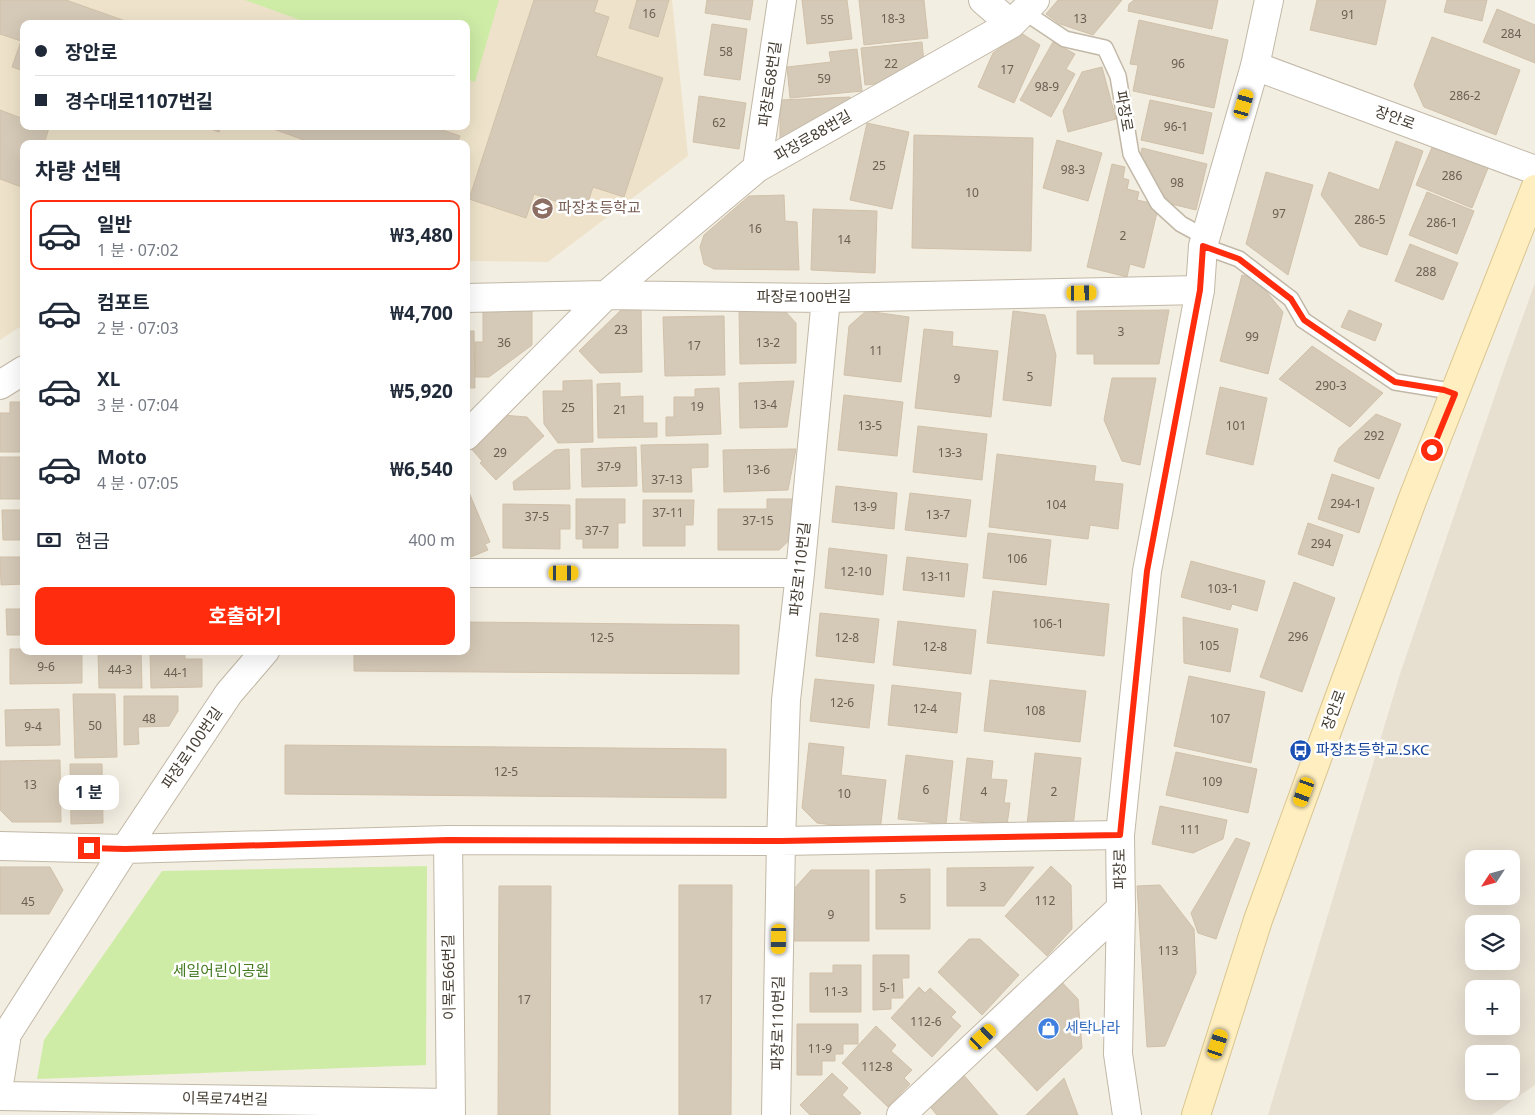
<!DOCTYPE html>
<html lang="ko">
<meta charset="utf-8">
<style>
body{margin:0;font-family:"Noto Sans","Noto Sans KR",sans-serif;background:#f6f6f7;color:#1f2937;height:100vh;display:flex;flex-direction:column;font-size:19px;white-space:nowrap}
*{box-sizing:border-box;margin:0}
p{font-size:16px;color:#747a83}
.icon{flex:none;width:28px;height:28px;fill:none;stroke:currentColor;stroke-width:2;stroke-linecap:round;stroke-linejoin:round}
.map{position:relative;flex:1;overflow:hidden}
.sheet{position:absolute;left:20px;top:140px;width:450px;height:515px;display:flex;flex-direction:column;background:#fff;border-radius:10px;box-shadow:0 5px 20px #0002}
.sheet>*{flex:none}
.hud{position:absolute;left:20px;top:20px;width:450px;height:110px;border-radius:10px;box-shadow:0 5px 20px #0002;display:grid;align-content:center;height:110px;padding:0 15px;background:#fff}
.needle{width:32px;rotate:234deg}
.fabs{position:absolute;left:1465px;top:850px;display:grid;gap:10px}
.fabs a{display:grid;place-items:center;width:55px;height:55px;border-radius:10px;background:#fff;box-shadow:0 5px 20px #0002;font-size:25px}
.end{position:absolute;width:22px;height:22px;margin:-11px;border:6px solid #ff2d0d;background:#fff;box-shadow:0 0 0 2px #fff}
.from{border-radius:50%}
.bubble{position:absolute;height:35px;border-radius:10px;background:#fff;box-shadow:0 5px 20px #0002;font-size:16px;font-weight:700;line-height:35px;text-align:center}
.car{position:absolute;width:15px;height:30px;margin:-15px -8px;border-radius:6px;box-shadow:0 0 4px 1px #0007;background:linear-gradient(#f5c518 24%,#345 0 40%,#f5c518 0 76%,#345 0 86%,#f5c518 0)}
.hud b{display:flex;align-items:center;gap:18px;height:48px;font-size:19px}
.hud b+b{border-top:1px solid #e0e1e3}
.hud i{width:12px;height:12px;background:#1f2937}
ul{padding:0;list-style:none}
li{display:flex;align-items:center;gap:15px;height:70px;margin:0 10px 8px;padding:0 5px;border:2px solid transparent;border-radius:10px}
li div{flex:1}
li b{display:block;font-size:19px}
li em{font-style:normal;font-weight:700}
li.on{border-color:#ff2d0d}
li>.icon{width:45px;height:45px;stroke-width:1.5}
h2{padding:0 15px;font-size:22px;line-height:60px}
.pay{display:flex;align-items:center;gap:12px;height:55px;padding:0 15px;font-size:19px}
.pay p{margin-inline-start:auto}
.cta{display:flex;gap:10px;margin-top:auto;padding:10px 15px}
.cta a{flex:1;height:58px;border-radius:10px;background:#ff2d0d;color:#fff;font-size:20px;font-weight:700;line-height:58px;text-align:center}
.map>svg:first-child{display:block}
</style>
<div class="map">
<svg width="1535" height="1115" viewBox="0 0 1535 1115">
<rect width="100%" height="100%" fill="#f3eee2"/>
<path fill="#e7dfd0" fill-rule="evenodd" d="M1535 283V1085L1492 1115H1268L1400 674 1505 366ZM1474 859H1511V896H1474ZM1474 924H1511V961H1474ZM1474 989H1511V1026H1474ZM1474 1054H1511V1091H1474Z"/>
<path fill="#eee3ca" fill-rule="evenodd" d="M0 0H672L688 156 548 262 466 261V144H24V326L18 328 0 340ZM24 24H466V126H24Z"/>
<path fill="#ceeca6" d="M245 0H499L475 82 466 79V24H311Z
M427 866 426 1065 37 1079 44 1040 162 871Z"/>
<path fill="#d5c9b7" stroke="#d1c1a9" d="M0 0H66L134 24H24V71L12 67 21 41 0 34Z
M534 0H598L594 12 609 17 596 56 663 78 624 197 593 187 585 211 534 194 526 218 469 199Z
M637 0H669L658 37 629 28Z
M707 0H753L750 20 705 13Z
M802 0H847L852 39 807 44Z
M859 0H924L928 38 864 45Z
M1058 0H1122L1093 35 1060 24 1046 14Z
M1134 0H1218L1212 29 1128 11 1129 4Z
M1317 0H1386L1376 45 1310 30Z
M1447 0H1487L1482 21 1444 12Z
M1497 9 1535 25V63L1483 42Z
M1139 20 1228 40 1214 108 1133 91 1138 65 1130 64Z
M712 24 747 29 740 80 704 75Z
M1021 33 1040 45 1014 103 978 87 993 53Z
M1432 37 1520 70 1496 135 1424 107 1414 85Z
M922 42 924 63 893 82 865 85 861 48Z
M1053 42 1075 54 1066 69 1075 74 1051 117 1020 100Z
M857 49 862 91 790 98 787 67 831 62 829 52Z
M1102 67 1116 119 1068 132 1063 111 1082 72Z
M699 96 746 103 739 149 693 142Z
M850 97 851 110 780 153V100Z
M1150 100 1212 113 1203 154 1141 140Z
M0 110 24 119V126H44L49 128 44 144H24V188L0 179Z
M867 123 909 132 892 209 850 200Z
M203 126H221L219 132Z
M265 126H431L460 136 457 144H315Z
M914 135 1033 138 1031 251 912 248Z
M1057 140 1102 153 1088 201 1043 188Z
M1396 141 1423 151 1387 255 1360 246 1321 195 1329 172 1379 190Z
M1433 145 1488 168 1472 208 1416 185Z
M1142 148 1207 164 1196 210 1163 202 1139 161Z
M1112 164 1125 167 1123 178 1129 180 1127 189 1139 192 1137 200 1151 203 1150 207 1158 208 1144 268 1130 264 1127 277 1087 267Z
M1266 172 1313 185 1288 275 1246 244Z
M1427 192 1474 211 1457 254 1409 235Z
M784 195 785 221 797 222 799 270 714 269 704 264 700 247 704 235 749 196Z
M813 209 877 211 875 273 811 270Z
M1410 244 1458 263 1443 300 1395 281Z
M1242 275 1256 279 1283 312 1268 374 1220 361Z
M641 309 642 372 600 373 579 351 621 310Z
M1169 310 1159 364H1094V354H1077V311Z
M1349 310 1382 324 1375 341 1341 327Z
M532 311V345L489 377H475V342H483V312Z
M739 311H785L796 323V363L740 364Z
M866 311 909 317 901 382 844 375 849 326Z
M1013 311 1045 315 1056 355 1051 406 1003 400Z
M724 316 725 375 665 376 663 317Z
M924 329 953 332 952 346 998 351 991 417 915 408Z
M466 331H474L475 388H466Z
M1312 346 1383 393 1350 427 1279 379Z
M1112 378H1156L1140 465 1122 461 1104 420Z
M592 380 593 442 558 443 544 424 543 391H563V381Z
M794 381 787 427 740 428 739 383Z
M620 383V397L643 396V423H657V437L598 438 597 384Z
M1220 387 1267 398 1253 465 1206 454Z
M719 388 721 434 666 436V417H674V397H695V389Z
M844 395 903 402 897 456 838 450Z
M10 402H24V452H0V413H10Z
M1376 414 1401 424 1379 479 1334 461 1339 448Z
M502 415 527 417 544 436 496 480 480 463 482 461 469 446Z
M918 426 987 434 982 480 913 472Z
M708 444V467L691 468 692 492H643L641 445Z
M636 447 637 486 582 487 581 449Z
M569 449 570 489 514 490 513 482 555 450Z
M796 449 788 490 724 492 723 450Z
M997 454 1096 466 1094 481 1123 484 1118 529 1090 525 1088 539 989 527Z
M0 457H24V499H0Z
M1332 474 1374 488 1359 533 1318 519Z
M836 486 897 493 894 529 832 522Z
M468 490 490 542 485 544 488 550 466 559V491Z
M910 493 971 500 966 537 905 530Z
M576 499H625V523H618V548H583V539H576Z
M767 499H799L797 533 779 550H718V509H767Z
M643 500H694L693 525H685V546H643Z
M503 504 570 505V529H560V549L503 548Z
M2 510H24V540H3Z
M1308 523 1343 535 1333 566 1298 554Z
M988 533 1051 540 1046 585 983 578Z
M829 548 887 555 883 595 825 588Z
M23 551H24V584L1 585 0 557H23Z
M907 557 968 564 964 597 903 590Z
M1191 561 1265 581 1257 611 1232 604 1230 610 1181 597Z
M1294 582 1335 598 1302 692 1260 677Z
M993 591 1109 604 1104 656 987 643Z
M6 609H24V635H7Z
M820 613 879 619 874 663 816 656Z
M1183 617 1238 629 1230 672 1184 663Z
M898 621 976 630 971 674 893 665Z
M466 622 739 625V674L354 671V651H466Z
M10 649H24V651H82V683L10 684Z
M98 651H141L142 688H99Z
M150 651H185V659H202V687L151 688Z
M1189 676 1265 692 1251 763 1174 746Z
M815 679 874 685 869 728 810 721Z
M990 680 1086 691 1080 742 984 731Z
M892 685 961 693 957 733 888 725Z
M73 694H115L117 757 75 758Z
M124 696H178V711L169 726 138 727 139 744 124 745Z
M59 709 60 745 6 746 5 710Z
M809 743 844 747 841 775 886 780 880 831 817 823 802 808Z
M285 745 726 749V798L285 794Z
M1176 752 1257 769 1248 813 1166 795Z
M1035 753 1081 758 1073 827 1027 825Z
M906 755 953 761 946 824 898 819Z
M967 758 993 761 991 779 1007 780 1004 803H1010L1007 825 960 820Z
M60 760 61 822H12L0 810V761Z
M70 764H102L103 823 71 824Z
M1160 806 1227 820 1223 839 1193 853 1152 844Z
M1236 838 1250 843 1216 939 1198 933 1191 913Z
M1051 866 1071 885 1072 929 1047 956 1005 916Z
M0 867H50L63 890 49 914H0Z
M1034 867 1004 906H947V868Z
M930 869V929H876V870Z
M811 870H869V941H794L793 890Z
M679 885H732L731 1115H679Z
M1160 885 1194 929 1196 973 1165 1046 1147 1047 1137 886Z
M499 886H551L550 1115H498Z
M969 939H980L1019 975 982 1015 938 972Z
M873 955H909V978H902L903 998H891V1009L873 1010Z
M833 965H861V1012H810V973H833Z
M1053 973 1078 999 1082 1048 1037 1091 986 1037Z
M919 987 925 993 930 988 956 1012 951 1017 961 1026 932 1057 891 1018Z
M797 1024H858V1044H843V1054H835V1061H822V1075H797Z
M876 1026 896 1045 891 1051 912 1070 904 1078 910 1084 888 1107 842 1063Z
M832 1073 848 1088 842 1095 861 1113 859 1115H810L800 1105Z
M962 1073 998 1115H937L927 1103Z
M1064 1078 1078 1115H1026Z"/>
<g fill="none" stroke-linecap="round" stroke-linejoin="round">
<defs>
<path id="service" d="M1023 11 1065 39 1105 48 1118 76 1131 154 1158 203 1181 224 1205 237
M1203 246 1239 259 1291 299 1303 320 1395 382 1444 390 1455 394"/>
<path id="minor" d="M983 0 1011 24
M1255 66 1535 170
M757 168 782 0
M466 298 606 295 826 298 1200 290
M0 385 24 370
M466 436 606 295 757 168 1011 24 1035 0
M466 573H800
M448 840 451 1115
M0 846 125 849 448 840 781 841 1120 835
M0 1078 7 1034 125 849 229 693 265 651
M0 1096 450 1103
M776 1115 781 841 786 700 800 573 826 298
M901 1115 1121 908"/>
<path id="tertiary" d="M1127 1115 1118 1054 1121 908 1120 835 1147 571 1200 290 1203 246 1255 66 1269 0"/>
<path id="secondary" d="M1196 1115 1258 920 1338 701 1413 498 1535 189"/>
</defs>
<use href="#service" stroke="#c2b8a7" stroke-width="18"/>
<use href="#minor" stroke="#c2b8a7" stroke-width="30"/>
<use href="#tertiary" stroke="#c2b8a7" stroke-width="30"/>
<use href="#secondary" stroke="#dac58f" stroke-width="30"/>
<use href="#service" stroke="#fff" stroke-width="15"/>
<use href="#minor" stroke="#fff" stroke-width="28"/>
<use href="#tertiary" stroke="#fff" stroke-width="28"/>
<use href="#secondary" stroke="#ffefc0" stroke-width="28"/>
</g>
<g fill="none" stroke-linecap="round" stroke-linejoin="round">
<path stroke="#ff2d0d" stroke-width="6" d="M89 848 125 849 448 840 781 841 1120 835 1147 571 1200 290 1203 246 1239 259 1291 299 1304 320 1395 382 1444 390 1455 394 1432 450"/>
</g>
<defs>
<symbol id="school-disc" viewBox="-11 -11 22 22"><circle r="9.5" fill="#8d6e63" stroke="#fff"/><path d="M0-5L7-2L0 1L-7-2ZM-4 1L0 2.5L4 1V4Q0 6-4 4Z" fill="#fff"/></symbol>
<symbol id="bus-disc" viewBox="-11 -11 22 22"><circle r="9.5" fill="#1a4fb4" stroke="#fff"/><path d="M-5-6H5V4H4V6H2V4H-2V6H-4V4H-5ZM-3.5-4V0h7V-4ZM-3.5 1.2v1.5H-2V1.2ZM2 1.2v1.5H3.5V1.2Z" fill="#fff"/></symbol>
<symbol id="shop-disc" viewBox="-11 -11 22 22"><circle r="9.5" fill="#3f7fe0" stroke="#fff"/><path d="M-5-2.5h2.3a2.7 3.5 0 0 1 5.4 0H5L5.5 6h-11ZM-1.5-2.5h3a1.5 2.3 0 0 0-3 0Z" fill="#fff"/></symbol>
</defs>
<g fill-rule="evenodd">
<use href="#school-disc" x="530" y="196" width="25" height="25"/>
<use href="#bus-disc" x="1288" y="738" width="25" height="25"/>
<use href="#shop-disc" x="1036" y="1016" width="25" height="25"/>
</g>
<g text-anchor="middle" stroke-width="5" stroke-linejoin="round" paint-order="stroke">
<g font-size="12" fill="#696053">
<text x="649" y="18">16</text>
<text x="1348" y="19">91</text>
<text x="893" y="23">18-3</text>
<text x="1080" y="23">13</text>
<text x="827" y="24">55</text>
<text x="1511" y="38">284</text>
<text x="726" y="56">58</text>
<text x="891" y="68">22</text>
<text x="1178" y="68">96</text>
<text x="1007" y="74">17</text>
<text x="824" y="83">59</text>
<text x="1047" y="91">98-9</text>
<text x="1465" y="100">286-2</text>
<text x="719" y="127">62</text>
<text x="1176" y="131">96-1</text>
<text x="879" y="170">25</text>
<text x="1073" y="174">98-3</text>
<text x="1452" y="180">286</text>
<text x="1177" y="187">98</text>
<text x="972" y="197">10</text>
<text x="1279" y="218">97</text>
<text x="1370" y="224">286-5</text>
<text x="1442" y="227">286-1</text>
<text x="755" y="233">16</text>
<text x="1123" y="240">2</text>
<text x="844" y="244">14</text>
<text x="1426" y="276">288</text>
<text x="621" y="334">23</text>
<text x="1121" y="336">3</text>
<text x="1252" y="341">99</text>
<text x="504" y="347">36</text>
<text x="768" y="347">13-2</text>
<text x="694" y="350">17</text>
<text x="876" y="355">11</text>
<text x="1030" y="381">5</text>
<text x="957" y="383">9</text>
<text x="1331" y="390">290-3</text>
<text x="765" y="409">13-4</text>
<text x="697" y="411">19</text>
<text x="568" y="412">25</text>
<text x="620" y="414">21</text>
<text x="870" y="430">13-5</text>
<text x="1236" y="430">101</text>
<text x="1374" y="440">292</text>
<text x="500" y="457">29</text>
<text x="950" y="457">13-3</text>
<text x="609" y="471">37-9</text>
<text x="758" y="474">13-6</text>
<text x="667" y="484">37-13</text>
<text x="1346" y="508">294-1</text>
<text x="1056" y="509">104</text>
<text x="865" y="511">13-9</text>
<text x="668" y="517">37-11</text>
<text x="938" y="519">13-7</text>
<text x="537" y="521">37-5</text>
<text x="758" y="525">37-15</text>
<text x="597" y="535">37-7</text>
<text x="1321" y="548">294</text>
<text x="1017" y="563">106</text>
<text x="856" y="576">12-10</text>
<text x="936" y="581">13-11</text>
<text x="1223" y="593">103-1</text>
<text x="1048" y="628">106-1</text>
<text x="1298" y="641">296</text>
<text x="602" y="642">12-5</text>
<text x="847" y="642">12-8</text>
<text x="1209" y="650">105</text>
<text x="935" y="651">12-8</text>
<text x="46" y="671">9-6</text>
<text x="120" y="674">44-3</text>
<text x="176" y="677">44-1</text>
<text x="842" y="707">12-6</text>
<text x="925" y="713">12-4</text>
<text x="1035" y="715">108</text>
<text x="149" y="723">48</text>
<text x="1220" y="723">107</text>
<text x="95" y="730">50</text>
<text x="33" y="731">9-4</text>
<text x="506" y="776">12-5</text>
<text x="1212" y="786">109</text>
<text x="30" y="789">13</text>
<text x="926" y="794">6</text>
<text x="984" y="796">4</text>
<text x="1054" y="796">2</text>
<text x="844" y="798">10</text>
<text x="1190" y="834">111</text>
<text x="983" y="891">3</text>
<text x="903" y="903">5</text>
<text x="1045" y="905">112</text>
<text x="28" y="906">45</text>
<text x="831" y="919">9</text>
<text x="1168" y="955">113</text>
<text x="888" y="992">5-1</text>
<text x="836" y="996">11-3</text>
<text x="524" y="1004">17</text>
<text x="705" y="1004">17</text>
<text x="926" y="1026">112-6</text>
<text x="820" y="1053">11-9</text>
<text x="877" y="1071">112-8</text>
</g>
<g font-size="15" fill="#453d32" stroke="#fff">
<text transform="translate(770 84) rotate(-82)" y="5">파장로68번길</text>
<text transform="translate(1124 111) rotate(80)" y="5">파장로</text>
<text transform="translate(1395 118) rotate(20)" y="5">장안로</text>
<text transform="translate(813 136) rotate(-30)" y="5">파장로88번길</text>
<text x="804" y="302">파장로100번길</text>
<text transform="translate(800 569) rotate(-84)" y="5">파장로110번길</text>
<text transform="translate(1334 710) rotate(-70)" y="5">장안로</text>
<text transform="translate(192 748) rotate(-56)" y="5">파장로100번길</text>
<text transform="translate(1120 869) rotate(-91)" y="5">파장로</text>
<text transform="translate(449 977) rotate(-91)" y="5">이목로66번길</text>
<text transform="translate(778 1023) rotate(-89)" y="5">파장로110번길</text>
<text transform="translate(225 1099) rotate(1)" y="5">이목로74번길</text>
</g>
<g font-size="15" fill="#785e54" stroke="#fff" text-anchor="start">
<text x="558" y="213">파장초등학교</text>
</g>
<g font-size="15" fill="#164399" stroke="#fff" text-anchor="start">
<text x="1316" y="755">파장초등학교.SKC</text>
</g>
<g font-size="15" fill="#457b21" stroke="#fff">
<text x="221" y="976">세일어린이공원</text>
</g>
<g font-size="15" fill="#366cbe" stroke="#fff" text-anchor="start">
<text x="1065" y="1033">세탁나라</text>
</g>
</g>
</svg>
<div class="fabs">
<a><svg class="needle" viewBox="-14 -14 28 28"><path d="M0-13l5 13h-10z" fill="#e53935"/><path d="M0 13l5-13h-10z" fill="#747a83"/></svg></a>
<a><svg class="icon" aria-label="layers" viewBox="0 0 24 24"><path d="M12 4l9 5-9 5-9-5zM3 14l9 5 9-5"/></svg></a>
<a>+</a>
<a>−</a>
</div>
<i class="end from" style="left:1432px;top:450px"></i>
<i class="end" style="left:89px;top:848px"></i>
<div class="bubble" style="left:59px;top:775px;width:60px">1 분</div>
<i class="car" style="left:1244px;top:104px;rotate:16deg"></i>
<i class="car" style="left:1082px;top:293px;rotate:89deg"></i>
<i class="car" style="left:564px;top:573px;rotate:90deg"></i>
<i class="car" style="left:1304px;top:792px;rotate:200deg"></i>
<i class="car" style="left:779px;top:939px;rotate:181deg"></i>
<i class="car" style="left:983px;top:1037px;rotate:47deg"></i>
<i class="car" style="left:1218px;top:1044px;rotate:18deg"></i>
<div class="hud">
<b><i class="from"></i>장안로</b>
<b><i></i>경수대로1107번길</b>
</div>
<section class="sheet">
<h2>차량 선택</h2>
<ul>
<li class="on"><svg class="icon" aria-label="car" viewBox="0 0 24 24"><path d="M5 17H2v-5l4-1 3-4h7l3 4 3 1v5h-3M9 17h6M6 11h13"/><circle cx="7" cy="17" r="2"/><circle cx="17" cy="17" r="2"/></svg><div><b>일반</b><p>1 분 · 07:02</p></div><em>₩3,480</em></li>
<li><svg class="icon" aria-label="car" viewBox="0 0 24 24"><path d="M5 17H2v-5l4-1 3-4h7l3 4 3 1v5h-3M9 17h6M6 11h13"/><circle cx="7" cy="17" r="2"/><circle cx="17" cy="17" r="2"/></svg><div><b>컴포트</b><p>2 분 · 07:03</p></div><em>₩4,700</em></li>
<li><svg class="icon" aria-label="car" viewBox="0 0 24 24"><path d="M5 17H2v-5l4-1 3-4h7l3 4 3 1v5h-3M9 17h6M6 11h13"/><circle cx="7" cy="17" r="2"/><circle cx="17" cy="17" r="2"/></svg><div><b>XL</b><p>3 분 · 07:04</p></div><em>₩5,920</em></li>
<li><svg class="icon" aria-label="car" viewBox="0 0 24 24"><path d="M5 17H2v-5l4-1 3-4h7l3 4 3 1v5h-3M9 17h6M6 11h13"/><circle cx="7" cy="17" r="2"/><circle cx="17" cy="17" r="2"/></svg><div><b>Moto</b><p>4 분 · 07:05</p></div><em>₩6,540</em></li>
</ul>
<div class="pay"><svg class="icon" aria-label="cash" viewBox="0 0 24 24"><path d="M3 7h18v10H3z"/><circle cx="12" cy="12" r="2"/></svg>현금<p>400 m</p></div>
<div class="cta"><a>호출하기</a></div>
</section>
</div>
